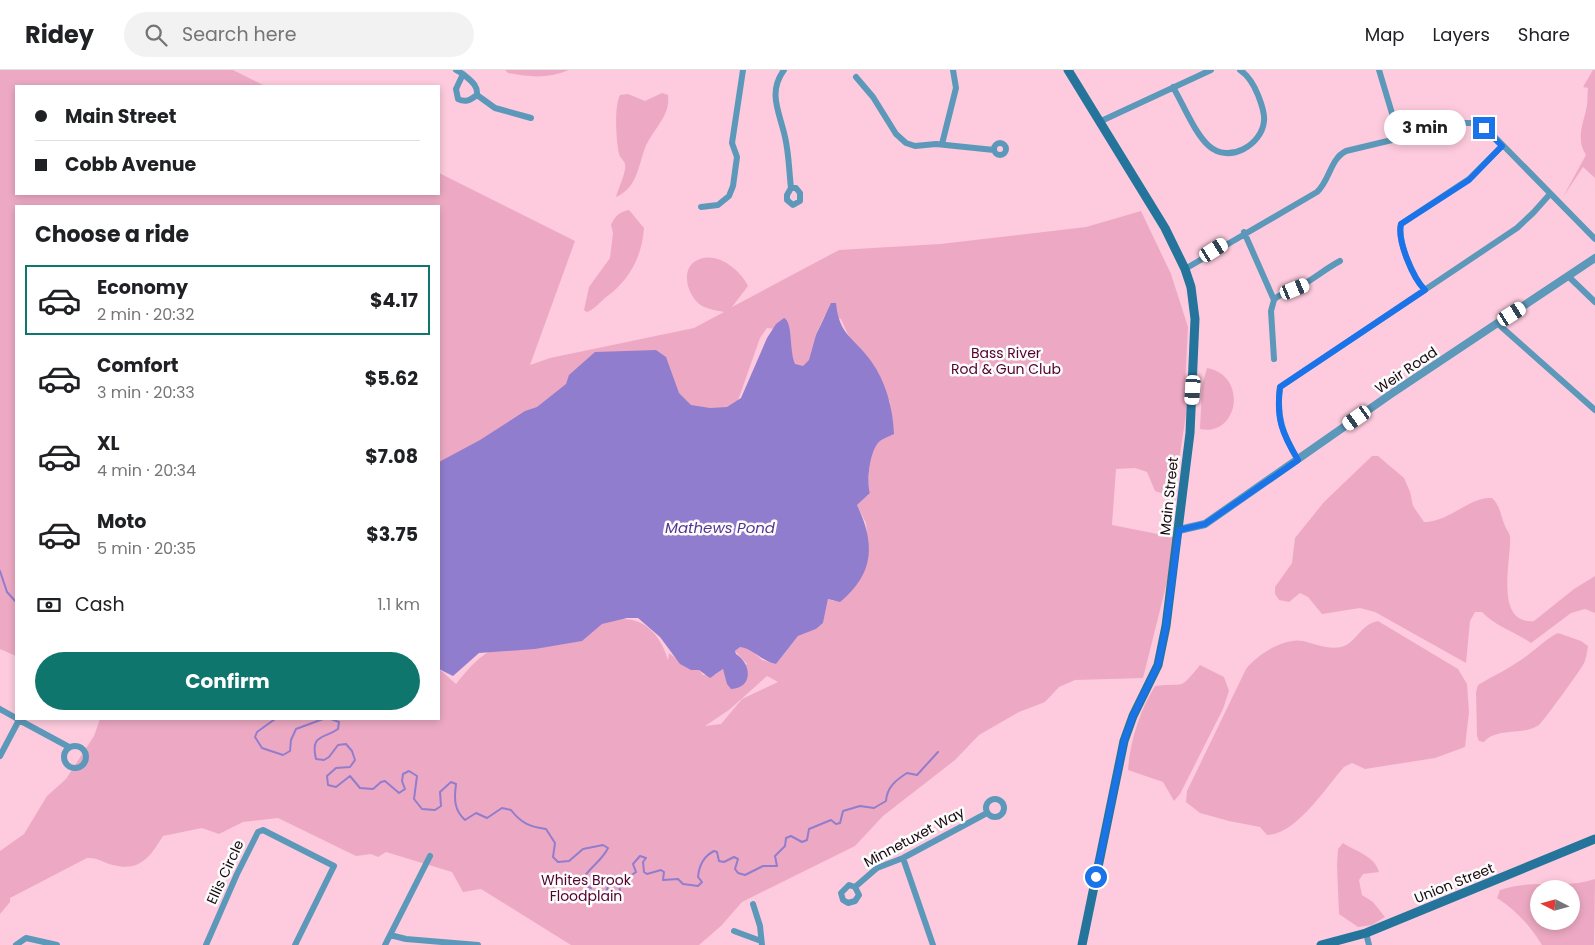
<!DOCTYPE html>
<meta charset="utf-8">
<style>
body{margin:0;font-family:Poppins,sans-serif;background:#f2f2f2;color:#202124;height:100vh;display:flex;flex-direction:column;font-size:19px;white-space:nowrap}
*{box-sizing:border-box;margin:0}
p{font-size:16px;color:#757577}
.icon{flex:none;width:28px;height:28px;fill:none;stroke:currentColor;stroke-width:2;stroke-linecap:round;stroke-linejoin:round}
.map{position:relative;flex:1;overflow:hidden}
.sheet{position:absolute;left:15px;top:135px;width:425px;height:515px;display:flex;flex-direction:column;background:#fff;border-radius:0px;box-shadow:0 2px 8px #0003}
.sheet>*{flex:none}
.banner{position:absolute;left:15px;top:15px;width:425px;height:110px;border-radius:0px;box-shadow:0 2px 8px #0003;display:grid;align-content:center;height:110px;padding:0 20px;background:#fff}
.needle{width:32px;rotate:276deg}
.controls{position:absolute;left:1530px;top:810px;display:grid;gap:10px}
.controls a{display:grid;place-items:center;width:50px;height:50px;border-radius:50%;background:#fff;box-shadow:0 2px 8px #0003;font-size:25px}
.end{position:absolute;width:22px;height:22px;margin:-11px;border:6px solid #1a73e8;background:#fff;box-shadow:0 0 0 2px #fff}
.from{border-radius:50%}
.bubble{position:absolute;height:35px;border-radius:18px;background:#fff;box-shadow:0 2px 8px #0003;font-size:16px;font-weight:700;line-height:35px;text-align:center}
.car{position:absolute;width:15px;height:30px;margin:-15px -8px;border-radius:6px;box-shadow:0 0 4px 1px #0007;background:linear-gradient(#fff 24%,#345 0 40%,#fff 0 76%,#345 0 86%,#fff 0)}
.banner b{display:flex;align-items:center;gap:18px;height:48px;font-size:19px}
.banner b+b{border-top:1px solid #e0e0e0}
.banner i{width:12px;height:12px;background:#202124}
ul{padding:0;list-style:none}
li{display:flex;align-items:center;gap:15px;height:70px;margin:0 10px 8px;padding:0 10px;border:2px solid transparent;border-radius:0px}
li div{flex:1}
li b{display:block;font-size:19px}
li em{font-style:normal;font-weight:700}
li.selected{border-color:#0f766e}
li>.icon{width:45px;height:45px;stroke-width:1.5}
h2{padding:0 20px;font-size:22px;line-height:60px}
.pay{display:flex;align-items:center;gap:12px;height:55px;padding:0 20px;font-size:19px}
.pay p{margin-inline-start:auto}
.cta{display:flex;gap:10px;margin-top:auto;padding:10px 20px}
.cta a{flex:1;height:58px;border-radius:30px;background:#0f766e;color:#fff;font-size:20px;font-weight:700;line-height:58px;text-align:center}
header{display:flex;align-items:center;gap:30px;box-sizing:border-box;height:70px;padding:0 25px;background:#fff;border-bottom:1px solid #e0e0e0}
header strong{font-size:24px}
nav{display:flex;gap:28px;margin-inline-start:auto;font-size:18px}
.search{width:350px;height:45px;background:#f2f2f2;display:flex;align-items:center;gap:12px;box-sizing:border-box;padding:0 18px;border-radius:28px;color:#757577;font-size:19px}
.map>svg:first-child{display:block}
</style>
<header>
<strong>Ridey</strong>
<div class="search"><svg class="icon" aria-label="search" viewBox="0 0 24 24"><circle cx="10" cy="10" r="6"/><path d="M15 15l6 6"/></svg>Search here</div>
<nav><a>Map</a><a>Layers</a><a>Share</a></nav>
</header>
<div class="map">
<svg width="1595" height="875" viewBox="0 0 1595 875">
<rect width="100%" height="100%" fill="#fdcbdd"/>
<path fill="#eda9c3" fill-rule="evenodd" d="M0 0H233L265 16H16V124H439V103L575 171 530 295 550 288 694 258 724 242C718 241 708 239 702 236 689 228 680 203 694 192 714 178 740 199 748 216L732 237 839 180 940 174 1086 157 1141 141 1171 204 1188 257 1185 316 1189 325 1174 423 1167 425 1155 421 1147 402 1135 398 1116 399 1112 455 1178 468 1143 608 1075 610 1059 617 1045 632 1019 642 979 665 955 690 883 746 855 776 742 832 721 856 699 875H571L481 819 463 822 452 802 386 782 378 787 371 784 356 786 278 748 243 752 219 764 202 758 163 766C150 787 140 802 113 795 104 793 97 787 87 788L10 828V832L0 844V781L24 764 47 726 66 709 94 666 100 649H439V599L456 614C480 584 492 573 532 574 541 574 553 576 562 574 573 572 583 563 593 558 628 538 657 552 668 590L669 583C680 591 684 599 699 600L703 605H715L723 599 727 608 747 594 735 581 740 577 749 578 762 590 776 594 798 566 816 559 823 553 828 529 834 531 867 464 866 453 857 435 870 423C866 412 870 379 880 371 883 369 887 367 891 365L892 351 890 331 874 314 857 285 841 249 825 245C811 272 814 279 820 308L791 294 790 274 783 260 767 258 760 268 735 339 530 344 439 401V136H16V586L0 579ZM767 606 778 612 742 629 721 654 705 656 729 640Z
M505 0H569C547 9 530 7 508 3Z
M1593 0H1595V108L1583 97 1563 127 1586 85C1575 68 1584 53 1587 35 1588 29 1587 24 1588 18L1583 17Z
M662 23 668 25C671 46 652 60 645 78 638 97 637 118 616 127 618 119 627 100 625 94 624 90 620 88 619 84 616 71 614 36 620 25L628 24 645 31Z
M629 140 644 158C642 187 629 211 605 228 599 233 595 239 587 242L584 240 589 217 610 188 613 163 611 155C615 146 619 142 629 140Z
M1207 298C1249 306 1238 367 1200 359L1202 316Z
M1372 386H1378L1404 408 1410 422 1413 436 1424 452C1450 452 1470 426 1492 428 1501 437 1500 444 1505 456 1506 459 1509 462 1510 466 1512 487 1493 555 1534 551L1574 519 1595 506V543L1585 539 1571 543 1531 573C1515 562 1495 556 1482 542H1475L1470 551 1466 593 1375 542 1360 538 1322 544 1308 527 1300 523 1289 532 1279 530 1275 524V517L1292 493 1295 468 1324 432Z
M1378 551 1458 599 1467 614 1469 642 1465 677 1435 688 1365 699 1352 693 1344 697C1326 717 1296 765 1267 765L1260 757 1229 751 1200 743 1186 732 1187 721 1246 599C1257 585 1284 567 1303 571 1315 574 1329 580 1341 577 1357 573 1359 555 1378 551Z
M1558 563 1581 571 1588 576C1587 583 1586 590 1583 595 1579 602 1543 652 1539 655 1523 666 1497 657 1484 672L1479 671 1477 666 1476 622 1478 615C1495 605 1513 597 1529 584 1539 577 1547 568 1558 563Z
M1200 595 1224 607 1229 621 1223 639 1180 724 1174 731 1163 712 1128 700C1130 671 1140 640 1155 616 1186 612 1178 622 1200 595Z
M1343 773C1355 781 1375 786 1379 802L1363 804 1359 810 1362 825 1373 832 1385 847 1372 855 1358 857 1339 844 1337 795 1338 779Z
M1595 809 1594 875H1542C1531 857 1516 840 1497 828L1500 820C1535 808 1561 820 1595 809ZM1539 819H1571V851H1539Z"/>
<path fill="#917dcd" d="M831 233H836C839 266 854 267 871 291 886 312 893 338 894 364 890 366 884 368 880 371 870 379 866 412 870 423L857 435C875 473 875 503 840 532L828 529 823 553 816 559 798 566 776 594C761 591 754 579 740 577L735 581 736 584C752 594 753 618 731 619L727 614 723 599 710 608 699 600H691L680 594 660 567 638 548H627L602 554 582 571 535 579 479 583 453 606 439 599V392L480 370 525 341 537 337 566 314 569 305 595 282 656 280 666 287 679 323 691 335 710 338 727 337 741 328 767 268 776 254 784 248C793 252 789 280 795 294L803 296 809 290 816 265Z"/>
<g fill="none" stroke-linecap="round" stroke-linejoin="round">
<path stroke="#917dcd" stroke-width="2" d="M0 501 7 522 16 532
M275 649 257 662 255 667 262 678 283 685 290 681 291 670 296 659 323 649
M331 649 339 652 338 659C324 669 310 664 316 689L324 690 329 687 338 675 346 674 352 681 355 690 350 697 336 698 327 706 328 715 336 717 350 706 360 718 373 719 381 712 385 711 399 723 405 719 402 711 403 704 409 701 417 706 414 729 422 739 435 740 441 736 440 722 451 712 456 714C454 729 454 740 465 750L476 743 487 748 502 738 511 740C521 753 530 757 546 759L555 773 553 787 558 792 569 791 583 779 603 775 608 778C603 789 591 797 584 807L587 816 591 818 593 812 599 809 606 812 608 817 605 824 607 828 615 830 621 827 619 814 636 802 633 794 640 786 646 788 643 792 644 802 647 804 661 800 664 802 663 810 678 809 683 814 698 816 702 812 698 807C699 796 704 786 714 781L717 782 719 791 724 792 734 787 738 789 735 799 738 803 745 805 763 796H777L775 786 785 776 786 768 791 766 802 772 807 770 809 759 831 750 836 754 840 753 843 741 860 736 874 738 886 731C887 717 896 710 907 703L917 705 938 682"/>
<path stroke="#5c98b9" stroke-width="6" d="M456 0 463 4
M784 0C767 23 780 43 785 67 789 84 789 101 791 118L787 125V130L793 135 800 131V123L796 118H791
M1379 0 1400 70
M856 7 873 27 896 64 906 73 915 76 936 74 994 80
M1173 17C1183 34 1195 64 1209 76 1229 94 1262 75 1264 51 1265 42 1261 33 1258 25 1254 15 1249 6 1240 0
M477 25C470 30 466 33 458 29L456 19 463 4C471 11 478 15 477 25L495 38 531 48
M1099 52 1211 0
M994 79a6 6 0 1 1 12 0a6 6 0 1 1-12 0Z
M942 74 956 18 953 0
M701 137 718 135 729 126 733 116 737 87 732 73 743 0
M1244 162 1274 230 1271 241 1274 289
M1185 199 1317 122C1330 110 1330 89 1346 81L1463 53H1472L1492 64 1595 169
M1568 206 1595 232
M1425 220C1413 208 1397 171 1401 154L1469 109 1502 76
M1274 230C1278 225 1285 223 1291 221 1309 213 1323 200 1340 191
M1497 253 1595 340
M1298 390C1283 365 1276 347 1280 317L1517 158 1533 143 1550 124
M0 639 16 648
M19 650 69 677
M64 687a11 11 0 1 1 22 0a11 11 0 1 1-22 0Z
M0 686 19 650 17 649
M986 738a9 9 0 1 1 18 0a9 9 0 1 1-18 0Z
M903 788 933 875
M855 817 849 815 841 823 843 830 848 833 855 831 859 825 855 817 877 798 903 788 987 743
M753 834 760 856 762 875
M734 861 761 871
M1366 863 1369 875
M390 865 406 869 478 875
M16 875 26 868 57 875
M206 875 237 804 258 762 263 760 334 796 295 875
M385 875 430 786"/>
<path stroke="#5c98b9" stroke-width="8" d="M1179 460 1205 454 1391 324 1595 188"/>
<path stroke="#24749b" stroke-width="9" d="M1068 0 1165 158 1185 199 1191 217 1195 249 1190 363 1166 556 1158 595 1133 646 1124 671 1082 875
M1321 875 1366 863 1595 769"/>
</g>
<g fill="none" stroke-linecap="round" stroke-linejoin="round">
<path stroke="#1a73e8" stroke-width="6" d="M1096 807 1124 671 1133 646 1158 595 1166 556 1179 460 1205 454 1298 390C1282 363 1276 349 1280 317L1425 220C1413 208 1397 171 1401 154L1469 110 1502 76 1484 58"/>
</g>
<g text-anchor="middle" stroke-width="5" stroke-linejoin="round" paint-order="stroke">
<g font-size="14" fill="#54022f" stroke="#fcfcfc">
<text x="1006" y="288">Bass River<tspan x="1006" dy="16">Rod &amp; Gun Club</tspan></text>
<text x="586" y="815">Whites Brook<tspan x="586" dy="16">Floodplain</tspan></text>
</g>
<g font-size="14" fill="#19090f" stroke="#fcfcfc">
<text transform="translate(1406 300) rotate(-34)" y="5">Weir Road</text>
<text transform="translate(1169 426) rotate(-84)" y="5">Main Street</text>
<text transform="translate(914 767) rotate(-28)" y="5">Minnetuxet Way</text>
<text transform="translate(225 802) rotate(-65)" y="5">Ellis Circle</text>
<text transform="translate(1454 813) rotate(-22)" y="5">Union Street</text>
</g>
<g font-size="15" font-style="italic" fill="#543593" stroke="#fcfcfc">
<text x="720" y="463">Mathews Pond</text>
</g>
</g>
</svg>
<div class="controls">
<a><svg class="needle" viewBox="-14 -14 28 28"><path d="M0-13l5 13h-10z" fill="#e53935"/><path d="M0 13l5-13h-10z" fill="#757577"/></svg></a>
</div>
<i class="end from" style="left:1096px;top:807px"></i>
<i class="end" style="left:1484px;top:58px"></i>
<div class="bubble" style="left:1384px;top:40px;width:82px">3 min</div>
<i class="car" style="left:1214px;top:180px;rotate:58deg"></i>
<i class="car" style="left:1295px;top:219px;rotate:68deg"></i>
<i class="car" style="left:1512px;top:244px;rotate:57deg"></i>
<i class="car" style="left:1193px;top:320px;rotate:184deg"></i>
<i class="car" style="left:1357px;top:348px;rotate:235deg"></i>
<div class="banner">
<b><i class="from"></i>Main Street</b>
<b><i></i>Cobb Avenue</b>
</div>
<section class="sheet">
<h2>Choose a ride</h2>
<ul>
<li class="selected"><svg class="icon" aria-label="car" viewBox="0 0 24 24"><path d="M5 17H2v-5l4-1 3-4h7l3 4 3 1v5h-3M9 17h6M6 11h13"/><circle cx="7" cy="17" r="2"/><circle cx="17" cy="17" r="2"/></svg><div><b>Economy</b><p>2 min · 20:32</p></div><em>$4.17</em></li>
<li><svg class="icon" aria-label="car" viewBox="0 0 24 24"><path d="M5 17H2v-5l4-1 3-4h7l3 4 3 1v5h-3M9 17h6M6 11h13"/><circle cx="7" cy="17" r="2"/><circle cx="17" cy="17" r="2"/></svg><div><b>Comfort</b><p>3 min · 20:33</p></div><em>$5.62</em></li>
<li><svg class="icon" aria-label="car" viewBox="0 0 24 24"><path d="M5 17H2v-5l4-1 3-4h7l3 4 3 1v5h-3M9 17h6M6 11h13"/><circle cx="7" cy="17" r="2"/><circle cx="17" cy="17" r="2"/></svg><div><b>XL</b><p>4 min · 20:34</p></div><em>$7.08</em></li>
<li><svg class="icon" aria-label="car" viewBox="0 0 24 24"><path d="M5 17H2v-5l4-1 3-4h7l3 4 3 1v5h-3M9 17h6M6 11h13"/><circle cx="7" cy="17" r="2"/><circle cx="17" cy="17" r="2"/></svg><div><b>Moto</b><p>5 min · 20:35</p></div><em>$3.75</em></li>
</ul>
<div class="pay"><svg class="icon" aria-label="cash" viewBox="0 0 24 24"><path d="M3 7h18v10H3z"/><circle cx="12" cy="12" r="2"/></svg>Cash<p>1.1 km</p></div>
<div class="cta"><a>Confirm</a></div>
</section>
</div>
